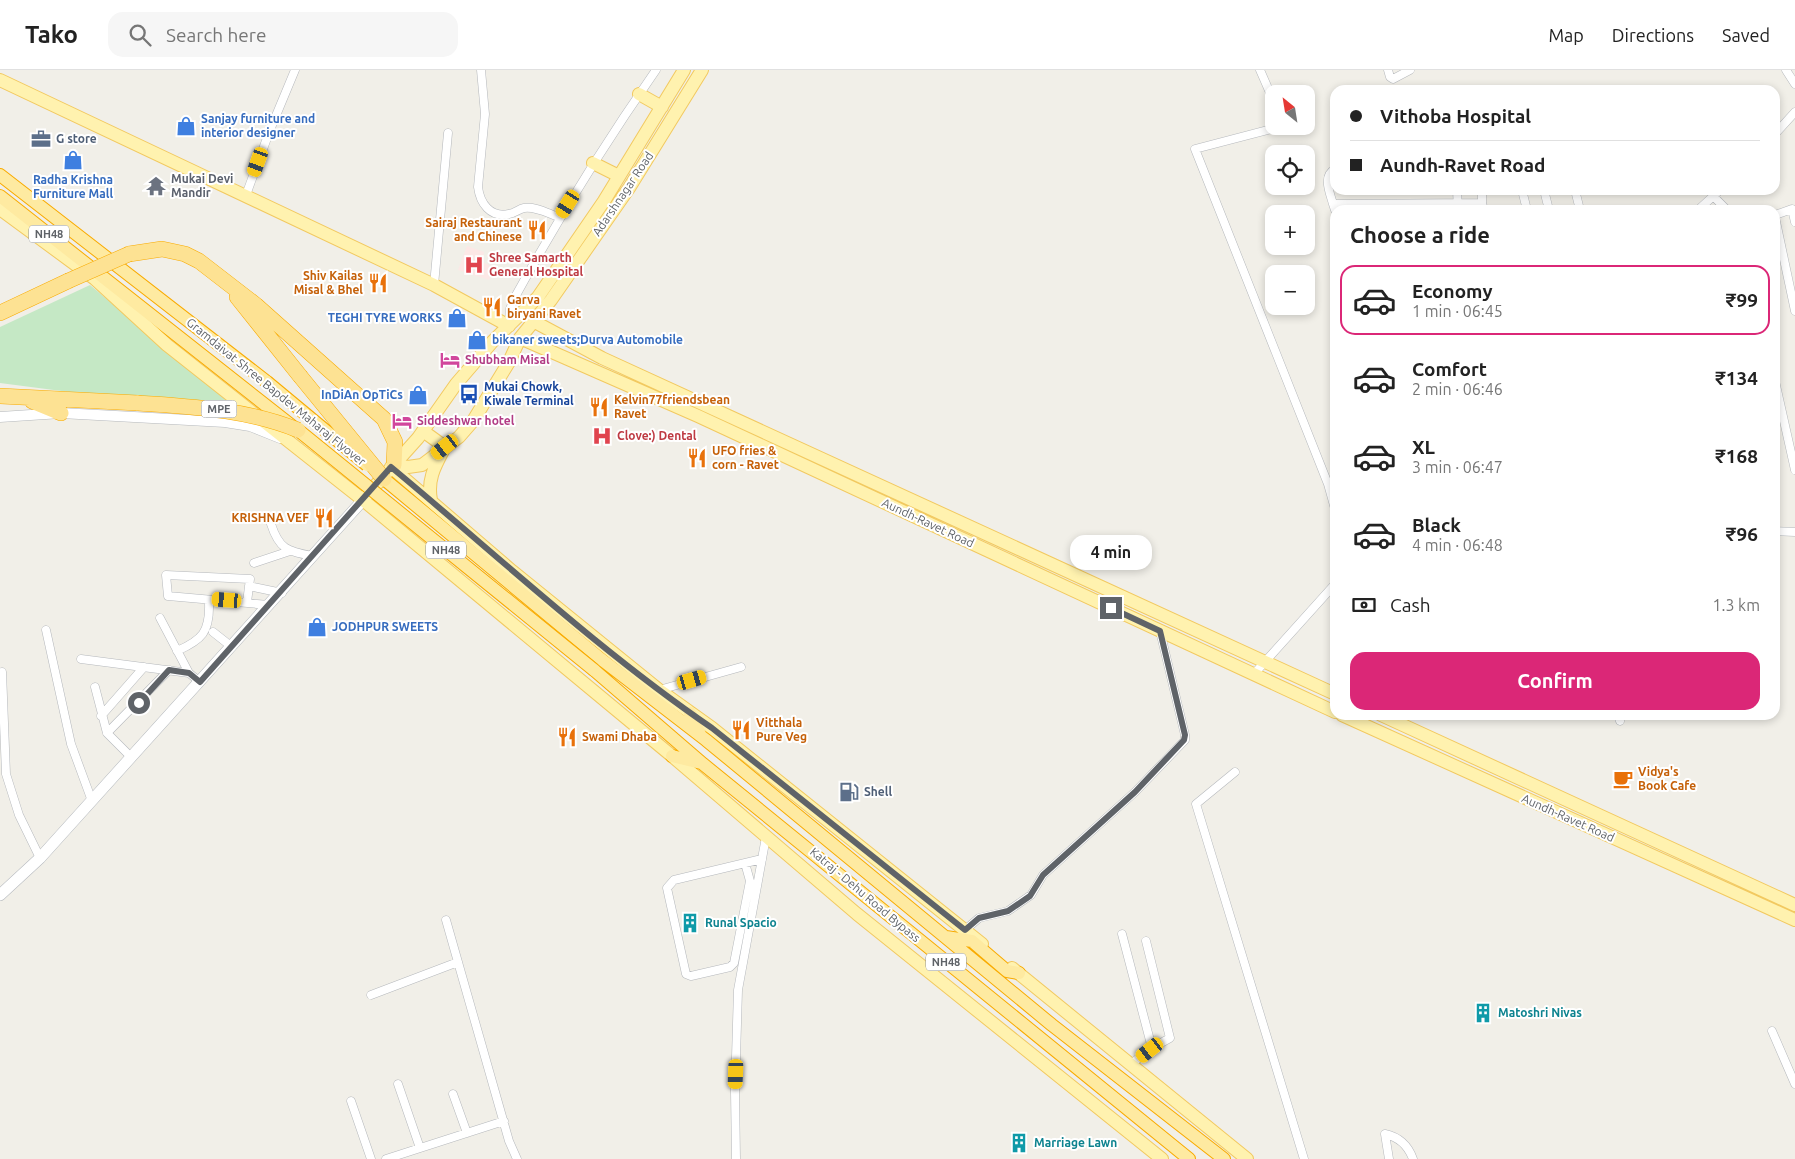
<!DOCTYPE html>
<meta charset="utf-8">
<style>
body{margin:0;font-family:Ubuntu,sans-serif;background:#f6f6f6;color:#222;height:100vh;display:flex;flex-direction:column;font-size:19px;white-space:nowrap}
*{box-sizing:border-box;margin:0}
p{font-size:16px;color:#767676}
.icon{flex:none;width:28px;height:28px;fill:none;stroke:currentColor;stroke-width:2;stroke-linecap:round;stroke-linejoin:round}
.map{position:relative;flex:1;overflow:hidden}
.details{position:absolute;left:1330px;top:135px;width:450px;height:515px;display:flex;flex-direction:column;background:#fff;border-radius:15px;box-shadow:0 2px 8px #0003}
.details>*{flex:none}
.top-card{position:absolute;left:1330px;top:15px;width:450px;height:110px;border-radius:15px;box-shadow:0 2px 8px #0003;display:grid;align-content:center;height:110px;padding:0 20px;background:#fff}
.needle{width:32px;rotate:330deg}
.controls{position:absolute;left:1265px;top:15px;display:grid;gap:10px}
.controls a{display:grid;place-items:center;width:50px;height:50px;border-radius:10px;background:#fff;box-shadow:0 2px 8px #0003;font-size:25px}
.end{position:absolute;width:22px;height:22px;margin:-11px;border:6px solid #5f6368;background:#fff;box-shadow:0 0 0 2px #fff}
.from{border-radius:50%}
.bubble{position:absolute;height:35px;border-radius:15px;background:#fff;box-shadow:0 2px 8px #0003;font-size:16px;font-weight:700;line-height:35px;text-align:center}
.car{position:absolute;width:15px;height:30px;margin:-15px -8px;border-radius:6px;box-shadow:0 0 4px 1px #0007;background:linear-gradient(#f5c518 24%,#345 0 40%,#f5c518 0 76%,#345 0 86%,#f5c518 0)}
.top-card b{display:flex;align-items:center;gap:18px;height:48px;font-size:19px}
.top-card b+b{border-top:1px solid #e0e0e0}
.top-card i{width:12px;height:12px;background:#222}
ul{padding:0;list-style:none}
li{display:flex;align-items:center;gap:15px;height:70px;margin:0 10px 8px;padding:0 10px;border:2px solid transparent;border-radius:15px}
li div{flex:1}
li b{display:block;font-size:19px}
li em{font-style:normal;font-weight:700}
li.selected{border-color:#db2777}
li>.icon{width:45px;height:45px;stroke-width:1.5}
h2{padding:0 20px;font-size:22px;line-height:60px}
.pay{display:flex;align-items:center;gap:12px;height:55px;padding:0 20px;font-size:19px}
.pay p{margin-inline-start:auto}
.cta{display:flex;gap:10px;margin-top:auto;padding:10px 20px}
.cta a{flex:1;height:58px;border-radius:15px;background:#db2777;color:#fff;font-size:20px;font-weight:700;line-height:58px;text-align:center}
header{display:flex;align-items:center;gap:30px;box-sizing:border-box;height:70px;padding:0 25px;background:#fff;border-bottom:1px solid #e0e0e0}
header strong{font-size:24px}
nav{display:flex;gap:28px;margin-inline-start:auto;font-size:18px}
.search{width:350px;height:45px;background:#f6f6f6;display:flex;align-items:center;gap:12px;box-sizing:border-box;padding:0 18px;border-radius:15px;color:#767676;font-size:19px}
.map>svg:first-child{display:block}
</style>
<header>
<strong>Tako</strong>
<div class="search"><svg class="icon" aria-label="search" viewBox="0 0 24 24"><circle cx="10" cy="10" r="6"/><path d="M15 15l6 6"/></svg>Search here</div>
<nav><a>Map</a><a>Directions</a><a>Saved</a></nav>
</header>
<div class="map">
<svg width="1795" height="1089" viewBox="0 0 1795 1089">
<rect width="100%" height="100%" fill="#f1efe8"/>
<path fill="#fce8e6" d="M467 176 484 182 482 192 494 197 489 210 458 200Z"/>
<path fill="#c5e8c5" d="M90 215 229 332 77 323 0 313V257Z"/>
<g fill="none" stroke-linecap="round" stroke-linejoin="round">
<defs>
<path id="minor" d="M481 0 485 44 478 117C480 133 490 148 509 144 515 143 519 139 524 138 536 136 549 144 559 147
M1260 0 1274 32
M1388 0 1390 7 1393 9 1410 0
M1786 0 1795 14
M1283 56 1195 79 1328 414 1335 439
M1775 64 1795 42
M1457 120 1458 140
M1482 120V133
M1522 120 1527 140
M1544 120 1549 140
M1575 120 1580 140
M246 125 270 60 295 0
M1713 126 1727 140
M1333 134C1330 123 1322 106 1335 99
M1335 140 1333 134 1482 133 1484 140
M1698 140 1720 120
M1775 145 1792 139 1795 152
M1775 147 1795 241
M434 215 448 63
M509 254 510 239 515 227C558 149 605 73 656 0
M1775 311 1795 400
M271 454C279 479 287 481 312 486
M1775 461 1795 462
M254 493 290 481
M249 516 282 523
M247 532 250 509 166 505 168 526 269 535
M160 548 189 603
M46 560 71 674 92 731
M213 562 232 577
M177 581C202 570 210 562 209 533
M81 589 189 603 200 612
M2 602 6 704 19 745 40 788
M1254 604 1335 514
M95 617 107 663 131 687
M659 620 741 597
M1618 645 1620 651
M101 646 144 597
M107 663 169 600
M1235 702 1196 734 1304 1089
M745 793 750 811 734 893 730 897 691 906 686 904 667 818 674 810 762 789
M446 850 509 1071 517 1089
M965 860 979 848 1008 841 1031 825 1043 805 1135 722 1185 670V665L1160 561
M1122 864 1152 978
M371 925 458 892
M1772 961 1795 1014
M1131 994 1152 978 1170 968 1146 871
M398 1014 420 1078
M453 1024 467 1063
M351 1031 371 1089
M386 1089 504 1051
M736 1089 735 1021 738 920 766 767
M1389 1089 1385 1064C1399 1067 1408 1075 1413 1089"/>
<path id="tertiary" d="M0 347 61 343 225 352 250 356 280 368"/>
<path id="secondary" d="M0 825 40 788 363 430"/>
<path id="primary" d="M0 10 434 215 509 256
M639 24 662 37
M593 93 619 106
M0 139 95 209 167 275 363 430 672 686 857 844 1162 1089
M533 251 602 288 1335 624
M520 268 698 346 1335 642
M423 361 445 377C435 396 427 409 431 430
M394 395 408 397 422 395 459 367 473 351 509 292 520 268 551 230 629 118 702 0
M391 397 512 501 659 620 712 658 982 874
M366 426 418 368 456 314 493 271 538 227 604 131 684 0
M1342 645 1795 850
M1381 645 1795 835
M1012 898 1247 1089"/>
<path id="trunk" d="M0 105 267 312
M0 126 292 356
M384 409 601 589 706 670 1052 955 1224 1089
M594 600 703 694 1189 1089
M690 643 700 664
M672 686 701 693
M946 867 972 871 1007 901 1019 903"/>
<path id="motorway" d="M129 184 162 179 185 184 199 191 256 235 384 349 395 372 394 395
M237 227 300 306
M0 243 68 211
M0 326 138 333
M32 331 61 343"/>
</defs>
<use href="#minor" stroke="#b5b8bc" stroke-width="9"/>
<use href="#tertiary" stroke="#b5b8bc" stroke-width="11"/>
<use href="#secondary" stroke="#b6babf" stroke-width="12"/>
<use href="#primary" stroke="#f2c960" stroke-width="14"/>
<use href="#trunk" stroke="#f9ab00" stroke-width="14"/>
<use href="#motorway" stroke="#f9ab00" stroke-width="16"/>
<use href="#minor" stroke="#fff" stroke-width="8"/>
<use href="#tertiary" stroke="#fff" stroke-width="10"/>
<use href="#secondary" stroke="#fff" stroke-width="11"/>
<use href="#primary" stroke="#fff2af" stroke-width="12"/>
<use href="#trunk" stroke="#feeaa1" stroke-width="12"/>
<use href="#motorway" stroke="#fde293" stroke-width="15"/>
<defs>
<path id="trunk-bridge" d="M267 312 367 395
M298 360 594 600"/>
<path id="motorway-bridge" d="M68 211 129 184
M300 306 384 409
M138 333C193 337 246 339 298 360"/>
</defs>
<use href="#trunk-bridge" stroke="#f9ab00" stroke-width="14" stroke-linecap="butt"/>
<use href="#motorway-bridge" stroke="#f9ab00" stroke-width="16" stroke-linecap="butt"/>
<use href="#trunk-bridge" stroke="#feeaa1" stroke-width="12"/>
<use href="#motorway-bridge" stroke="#fde293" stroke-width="15"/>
</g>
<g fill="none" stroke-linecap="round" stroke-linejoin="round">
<path stroke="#5f6368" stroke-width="6" d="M139 633 169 600 189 603 200 612 391 397C497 485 598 580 712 658L965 860 979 848 1008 841 1030 826 1043 805 1135 722 1184 670 1185 665 1160 561 1111 538"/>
</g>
<defs>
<symbol id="shop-bare" viewBox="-9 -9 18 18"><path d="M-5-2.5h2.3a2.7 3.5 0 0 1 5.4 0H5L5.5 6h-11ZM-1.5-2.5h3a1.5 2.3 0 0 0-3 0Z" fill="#3f7fe0" stroke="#fff" stroke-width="2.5" paint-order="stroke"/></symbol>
<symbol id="office-bare" viewBox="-9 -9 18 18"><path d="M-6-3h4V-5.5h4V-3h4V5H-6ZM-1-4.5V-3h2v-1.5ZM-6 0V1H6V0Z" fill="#5c6f8a" stroke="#fff" stroke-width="2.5" paint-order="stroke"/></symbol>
<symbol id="temple-bare" viewBox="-9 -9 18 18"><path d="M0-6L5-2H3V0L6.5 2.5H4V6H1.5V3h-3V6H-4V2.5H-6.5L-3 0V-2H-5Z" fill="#6b7280" stroke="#fff" stroke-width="2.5" paint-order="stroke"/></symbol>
<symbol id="restaurant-bare" viewBox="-9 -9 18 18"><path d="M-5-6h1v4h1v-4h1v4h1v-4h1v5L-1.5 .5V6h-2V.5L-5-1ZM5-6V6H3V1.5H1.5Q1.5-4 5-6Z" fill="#e8710a" stroke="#fff" stroke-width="2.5" paint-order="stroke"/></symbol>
<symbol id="hospital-bare" viewBox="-9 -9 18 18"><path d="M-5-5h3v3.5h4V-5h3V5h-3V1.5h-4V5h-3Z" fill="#e0444e" stroke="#fff" stroke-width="2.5" paint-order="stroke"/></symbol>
<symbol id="hotel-bare" viewBox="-9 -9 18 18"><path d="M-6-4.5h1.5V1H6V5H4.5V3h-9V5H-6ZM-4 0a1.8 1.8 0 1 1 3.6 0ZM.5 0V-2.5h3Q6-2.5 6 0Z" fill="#d1479c" stroke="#fff" stroke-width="2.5" paint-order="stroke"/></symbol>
<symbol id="bus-bare" viewBox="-9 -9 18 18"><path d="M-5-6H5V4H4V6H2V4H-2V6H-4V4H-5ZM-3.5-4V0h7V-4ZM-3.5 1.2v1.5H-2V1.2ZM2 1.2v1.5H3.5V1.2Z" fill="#1a4fb4" stroke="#fff" stroke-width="2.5" paint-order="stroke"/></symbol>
<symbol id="cafe-bare" viewBox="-9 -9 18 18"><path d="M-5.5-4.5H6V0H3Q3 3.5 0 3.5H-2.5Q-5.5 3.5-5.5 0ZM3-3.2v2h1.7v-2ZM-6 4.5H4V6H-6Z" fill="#e8710a" stroke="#fff" stroke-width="2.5" paint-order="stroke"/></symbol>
<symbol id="fuel-bare" viewBox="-9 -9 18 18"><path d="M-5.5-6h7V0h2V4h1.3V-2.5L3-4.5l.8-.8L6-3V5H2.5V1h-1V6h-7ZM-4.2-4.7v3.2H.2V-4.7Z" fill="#5c6f8a" stroke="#fff" stroke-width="2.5" paint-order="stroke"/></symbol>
<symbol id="building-bare" viewBox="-9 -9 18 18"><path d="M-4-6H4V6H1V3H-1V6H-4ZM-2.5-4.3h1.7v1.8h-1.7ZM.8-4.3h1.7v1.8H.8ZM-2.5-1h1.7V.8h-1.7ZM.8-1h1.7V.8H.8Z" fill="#0f9aa8" stroke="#fff" stroke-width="2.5" paint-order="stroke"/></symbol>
</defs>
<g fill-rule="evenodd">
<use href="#shop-bare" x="172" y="42" width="28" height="28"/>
<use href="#office-bare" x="27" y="55" width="28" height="28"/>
<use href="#shop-bare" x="59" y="76" width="28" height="28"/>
<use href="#temple-bare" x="142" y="102" width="28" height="28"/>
<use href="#restaurant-bare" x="523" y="146" width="28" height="28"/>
<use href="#hospital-bare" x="460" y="181" width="28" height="28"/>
<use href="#restaurant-bare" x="364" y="199" width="28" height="28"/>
<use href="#restaurant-bare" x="478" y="223" width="28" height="28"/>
<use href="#shop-bare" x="443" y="234" width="28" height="28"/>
<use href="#shop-bare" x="463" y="256" width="28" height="28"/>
<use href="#hotel-bare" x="436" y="276" width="28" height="28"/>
<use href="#bus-bare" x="455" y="310" width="28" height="28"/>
<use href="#shop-bare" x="404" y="311" width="28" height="28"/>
<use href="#restaurant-bare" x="585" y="323" width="28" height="28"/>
<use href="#hotel-bare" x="388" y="337" width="28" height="28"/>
<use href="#hospital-bare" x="588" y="352" width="28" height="28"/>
<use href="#restaurant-bare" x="683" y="374" width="28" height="28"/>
<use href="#restaurant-bare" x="310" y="434" width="28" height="28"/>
<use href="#shop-bare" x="303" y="543" width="28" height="28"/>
<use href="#restaurant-bare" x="727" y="646" width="28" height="28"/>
<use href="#restaurant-bare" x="553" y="653" width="28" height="28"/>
<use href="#cafe-bare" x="1609" y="695" width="28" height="28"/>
<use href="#fuel-bare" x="835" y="708" width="28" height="28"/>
<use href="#building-bare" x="676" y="839" width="28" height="28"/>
<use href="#building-bare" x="1469" y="929" width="28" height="28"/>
<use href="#building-bare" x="1005" y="1059" width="28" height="28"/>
</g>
<g text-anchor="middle" stroke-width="4" stroke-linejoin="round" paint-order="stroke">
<g fill="#fff" stroke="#8f9295" stroke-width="1">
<rect x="29" y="155.5" width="40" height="17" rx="4"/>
<rect x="201.5" y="330.5" width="35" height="17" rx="4"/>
<rect x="426" y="471.5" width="40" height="17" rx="4"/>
<rect x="926" y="883.5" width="40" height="17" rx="4"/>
</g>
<g font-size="11" font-weight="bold" fill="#5f6368">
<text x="49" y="168">NH48</text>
<text x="219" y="343">MPE</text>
<text x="446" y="484">NH48</text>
<text x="946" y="896">NH48</text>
</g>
<g font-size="12" font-weight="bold" fill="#366cbe" stroke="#fff" text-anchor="start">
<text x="201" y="53">Sanjay furniture and<tspan x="201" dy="14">interior designer</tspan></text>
<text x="73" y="114" text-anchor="middle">Radha Krishna<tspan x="73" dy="14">Furniture Mall</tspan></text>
<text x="442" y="252" text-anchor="end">TEGHI TYRE WORKS</text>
<text x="492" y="274">bikaner sweets;Durva Automobile</text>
<text x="403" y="329" text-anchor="end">InDiAn OpTiCs</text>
<text x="332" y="561">JODHPUR SWEETS</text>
</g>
<g font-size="12" font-weight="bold" fill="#4e5e75" stroke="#fff" text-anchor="start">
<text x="56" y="73">G store</text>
<text x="864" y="726">Shell</text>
</g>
<g font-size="12" font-weight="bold" fill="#5b616d" stroke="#fff" text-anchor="start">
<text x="171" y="113">Mukai Devi<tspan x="171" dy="14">Mandir</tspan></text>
</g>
<g font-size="12" fill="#5f6368" stroke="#fff">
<text transform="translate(623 124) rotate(-56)" y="4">Adarshnagar Road</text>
<text transform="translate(276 322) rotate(39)" y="4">Gramdaivat Shree Bapdev Maharaj Flyover</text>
<text transform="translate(928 453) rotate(25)" y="4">Aundh-Ravet Road</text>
<text transform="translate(1568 748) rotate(24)" y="4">Aundh-Ravet Road</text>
<text transform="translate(865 825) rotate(40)" y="4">Katraj - Dehu Road Bypass</text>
</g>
<g font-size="12" font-weight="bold" fill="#c56008" stroke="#fff" text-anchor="start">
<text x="522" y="157" text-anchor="end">Sairaj Restaurant<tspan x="522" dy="14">and Chinese</tspan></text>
<text x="363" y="210" text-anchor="end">Shiv Kailas<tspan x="363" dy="14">Misal &amp; Bhel</tspan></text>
<text x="507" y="234">Garva<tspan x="507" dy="14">biryani Ravet</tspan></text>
<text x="614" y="334">Kelvin77friendsbean<tspan x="614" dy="14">Ravet</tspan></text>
<text x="712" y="385">UFO fries &amp;<tspan x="712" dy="14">corn - Ravet</tspan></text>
<text x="309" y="452" text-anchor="end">KRISHNA VEF</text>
<text x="756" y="657">Vitthala<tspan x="756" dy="14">Pure Veg</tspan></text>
<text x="582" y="671">Swami Dhaba</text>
<text x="1638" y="706">Vidya's<tspan x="1638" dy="14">Book Cafe</tspan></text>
</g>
<g font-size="12" font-weight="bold" fill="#be3a42" stroke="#fff" text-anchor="start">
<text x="489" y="192">Shree Samarth<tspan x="489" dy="14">General Hospital</tspan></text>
<text x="617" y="370">Clove:) Dental</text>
</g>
<g font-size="12" font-weight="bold" fill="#b23c85" stroke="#fff" text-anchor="start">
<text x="465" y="294">Shubham Misal</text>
<text x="417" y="355">Siddeshwar hotel</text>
</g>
<g font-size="12" font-weight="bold" fill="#164399" stroke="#fff" text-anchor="start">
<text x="484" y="321">Mukai Chowk,<tspan x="484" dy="14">Kiwale Terminal</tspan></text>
</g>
<g font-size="12" font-weight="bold" fill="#0d838f" stroke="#fff" text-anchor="start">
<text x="705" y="857">Runal Spacio</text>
<text x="1498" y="947">Matoshri Nivas</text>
<text x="1034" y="1077">Marriage Lawn</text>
</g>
</g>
</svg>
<div class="controls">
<a><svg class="needle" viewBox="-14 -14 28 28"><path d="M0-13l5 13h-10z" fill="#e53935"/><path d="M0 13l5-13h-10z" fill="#767676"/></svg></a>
<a><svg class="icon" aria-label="locate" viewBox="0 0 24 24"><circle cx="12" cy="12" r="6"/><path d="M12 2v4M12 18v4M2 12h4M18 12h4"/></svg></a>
<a>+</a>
<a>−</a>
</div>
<i class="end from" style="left:139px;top:633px"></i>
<i class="end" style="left:1111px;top:538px"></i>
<div class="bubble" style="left:1070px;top:465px;width:82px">4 min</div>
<i class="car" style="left:258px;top:92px;rotate:200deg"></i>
<i class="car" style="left:568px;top:134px;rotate:212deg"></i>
<i class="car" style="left:445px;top:377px;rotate:232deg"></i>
<i class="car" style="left:227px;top:530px;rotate:274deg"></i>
<i class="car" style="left:692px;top:610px;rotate:74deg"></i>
<i class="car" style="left:1150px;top:980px;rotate:232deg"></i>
<i class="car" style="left:736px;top:1004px;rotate:182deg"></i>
<div class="top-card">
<b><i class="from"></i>Vithoba Hospital</b>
<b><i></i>Aundh-Ravet Road</b>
</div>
<section class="details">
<h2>Choose a ride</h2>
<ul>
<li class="selected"><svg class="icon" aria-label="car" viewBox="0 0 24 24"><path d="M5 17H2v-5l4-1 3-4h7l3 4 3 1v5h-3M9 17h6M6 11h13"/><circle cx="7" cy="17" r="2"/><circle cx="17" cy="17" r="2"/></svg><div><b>Economy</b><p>1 min · 06:45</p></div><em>₹99</em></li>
<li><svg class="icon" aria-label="car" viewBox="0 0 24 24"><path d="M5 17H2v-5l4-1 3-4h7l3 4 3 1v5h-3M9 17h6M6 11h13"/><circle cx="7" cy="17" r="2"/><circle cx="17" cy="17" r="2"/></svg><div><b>Comfort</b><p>2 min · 06:46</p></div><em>₹134</em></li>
<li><svg class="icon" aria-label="car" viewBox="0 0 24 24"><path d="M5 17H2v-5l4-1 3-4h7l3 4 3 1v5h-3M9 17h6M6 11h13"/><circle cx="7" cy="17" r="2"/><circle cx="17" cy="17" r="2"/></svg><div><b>XL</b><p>3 min · 06:47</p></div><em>₹168</em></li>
<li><svg class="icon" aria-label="car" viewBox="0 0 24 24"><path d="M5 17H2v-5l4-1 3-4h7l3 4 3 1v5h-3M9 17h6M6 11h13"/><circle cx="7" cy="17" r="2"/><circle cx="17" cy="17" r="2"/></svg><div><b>Black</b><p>4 min · 06:48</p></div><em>₹96</em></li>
</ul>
<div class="pay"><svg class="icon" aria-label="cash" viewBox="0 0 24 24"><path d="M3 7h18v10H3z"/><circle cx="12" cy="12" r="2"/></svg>Cash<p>1.3 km</p></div>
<div class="cta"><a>Confirm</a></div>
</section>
</div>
